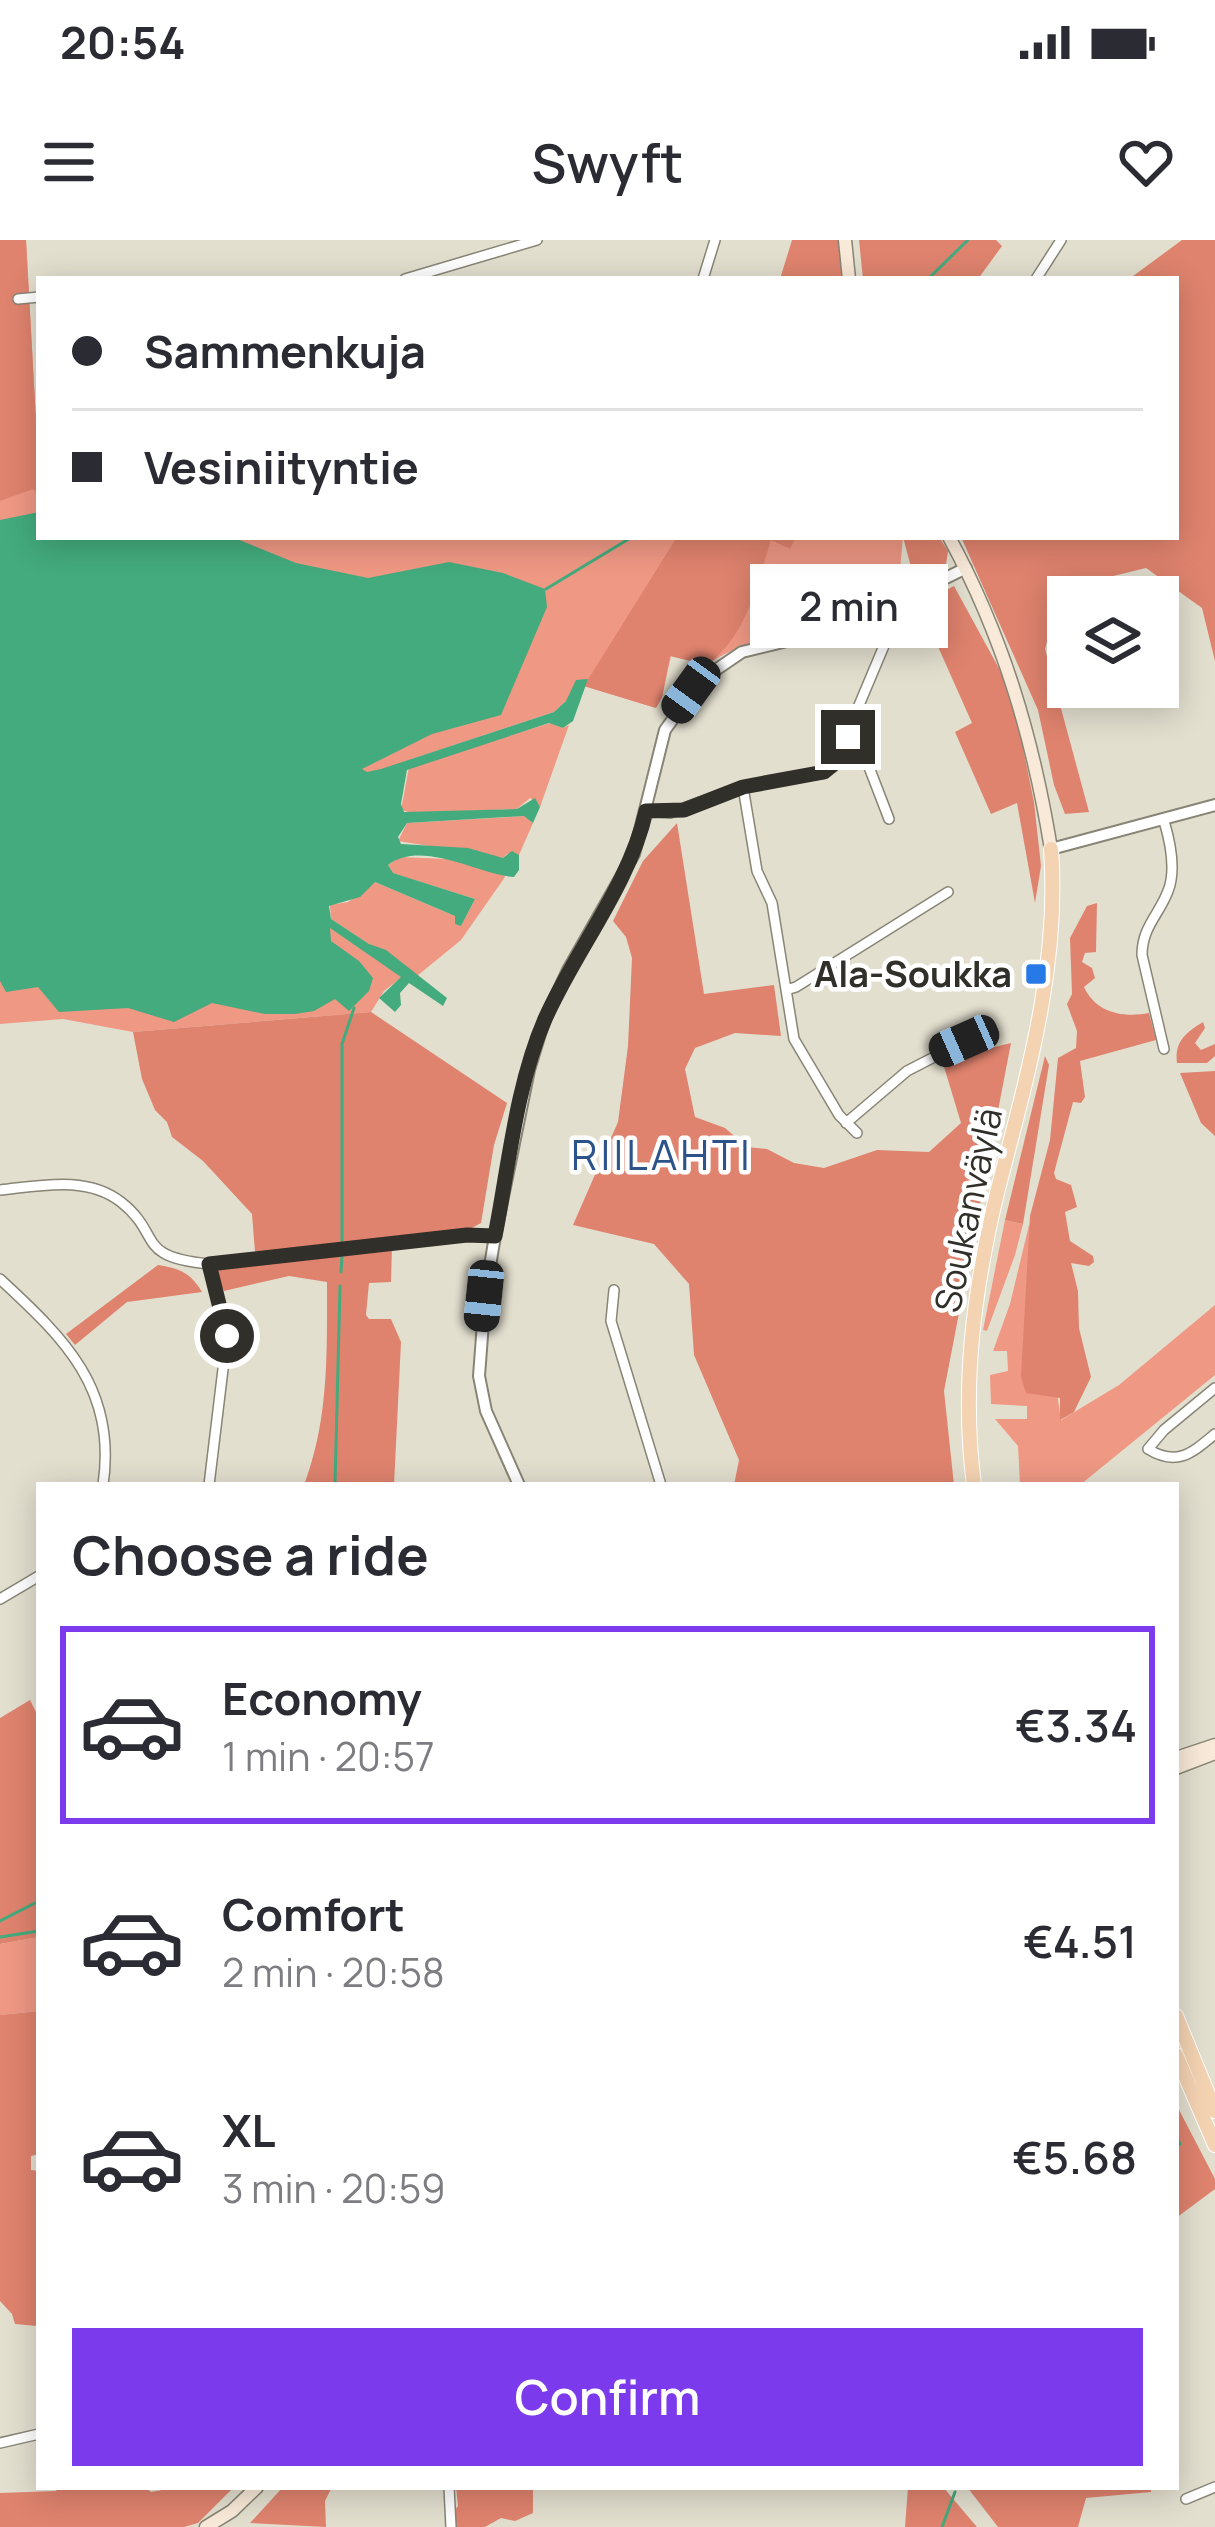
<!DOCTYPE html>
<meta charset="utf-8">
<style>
body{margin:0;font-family:Manrope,sans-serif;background:#f7f7f7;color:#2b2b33;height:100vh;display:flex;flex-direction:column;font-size:45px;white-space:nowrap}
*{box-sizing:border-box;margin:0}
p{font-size:39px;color:#7c7c81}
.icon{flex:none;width:66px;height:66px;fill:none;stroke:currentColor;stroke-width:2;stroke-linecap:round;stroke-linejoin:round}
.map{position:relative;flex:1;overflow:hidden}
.drawer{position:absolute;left:36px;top:1242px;width:1143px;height:1008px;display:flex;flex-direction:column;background:#fff;border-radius:0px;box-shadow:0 6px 30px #0003}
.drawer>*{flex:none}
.hud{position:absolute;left:36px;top:36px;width:1143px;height:264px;border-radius:0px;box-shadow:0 6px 30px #0003;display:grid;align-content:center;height:264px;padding:0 36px;background:#fff}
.fabs{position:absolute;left:1047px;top:336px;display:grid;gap:24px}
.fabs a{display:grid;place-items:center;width:132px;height:132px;border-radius:0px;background:#fff;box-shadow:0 6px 30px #0003;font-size:60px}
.end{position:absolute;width:54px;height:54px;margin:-27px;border:15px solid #302f29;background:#fff;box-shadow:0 0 0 6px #fff}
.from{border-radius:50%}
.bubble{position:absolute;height:84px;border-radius:0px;background:#fff;box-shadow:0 6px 30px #0003;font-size:39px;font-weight:600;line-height:84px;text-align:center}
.car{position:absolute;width:36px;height:72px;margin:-36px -18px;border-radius:15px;box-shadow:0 0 9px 3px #0007;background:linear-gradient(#222 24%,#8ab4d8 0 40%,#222 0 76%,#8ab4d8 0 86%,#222 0)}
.hud b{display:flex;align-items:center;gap:42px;height:114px;font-size:45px}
.hud b+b{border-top:3px solid #e1e1e2}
.hud i{width:30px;height:30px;background:#2b2b33}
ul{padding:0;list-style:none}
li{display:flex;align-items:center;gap:36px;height:198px;margin:0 24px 18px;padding:0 12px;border:6px solid transparent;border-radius:0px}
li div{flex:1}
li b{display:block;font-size:45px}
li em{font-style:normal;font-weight:600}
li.selected{border-color:#7c3aed}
li>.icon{width:108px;height:108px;stroke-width:1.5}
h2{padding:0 36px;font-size:54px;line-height:144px}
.button{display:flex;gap:24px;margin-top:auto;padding:24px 36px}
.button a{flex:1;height:138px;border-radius:0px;background:#7c3aed;color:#fff;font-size:48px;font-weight:600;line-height:138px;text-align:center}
.status{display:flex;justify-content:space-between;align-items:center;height:84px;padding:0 60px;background:#fff;direction:ltr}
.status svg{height:33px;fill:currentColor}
header{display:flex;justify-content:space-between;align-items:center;height:156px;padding:0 36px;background:#fff;font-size:54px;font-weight:600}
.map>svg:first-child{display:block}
</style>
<div class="status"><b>20:54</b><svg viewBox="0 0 49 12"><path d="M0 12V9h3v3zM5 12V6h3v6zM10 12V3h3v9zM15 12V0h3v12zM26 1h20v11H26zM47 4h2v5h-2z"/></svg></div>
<header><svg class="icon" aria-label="menu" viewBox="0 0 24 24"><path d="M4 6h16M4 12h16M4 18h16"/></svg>Swyft<svg class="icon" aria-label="heart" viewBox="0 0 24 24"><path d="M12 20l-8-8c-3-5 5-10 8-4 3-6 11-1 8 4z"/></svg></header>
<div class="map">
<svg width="1215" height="2287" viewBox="0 0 1215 2287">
<rect width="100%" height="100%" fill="#e3dfcf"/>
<path fill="#ef9884" d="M0 0H26L36 181H39V297H903L898 352 878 361 879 366C823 395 755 390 707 425L671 416 662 457 656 468 584 446 576 467 566 461 554 472 400 523 397 529 0 603Z
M550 483 563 488 569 485 540 567 530 558 517 569 413 573 401 570 409 527Z
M525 576 533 583 519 615 507 614 503 618 398 601 407 583Z
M400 617 448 619 502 630 505 637 461 700 417 736 331 679 330 665 348 662 375 642 455 676 461 686 475 659 392 633 388 625Z
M284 656 402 737 384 751 371 772 133 792 63 779 0 784V714Z
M1005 980 1023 984 1015 1015 987 1091 983 1090Z
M1029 985 1032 986 1061 1180 1119 1145 1215 1065V1135L1080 1245H1020L1018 1206 995 1179H1027V1166L991 1164 990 1135 1008 1131 1007 1111H993L1010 1064Z
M39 1697V1771L0 1775V1704Z"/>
<path fill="#df836e" d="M0 0H26L36 181H39V255L33 249 0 261Z
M792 0H839L843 39H780Z
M859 0H996L1002 6 978 39H863Z
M1182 0H1215V421L1202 368 1146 328 1101 339 1084 357H1068V374L1049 394 1045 409 1089 572 1065 574 1054 545 1038 470 961 297H1176V39H1129Z
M677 297H796L790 309 771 300C756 347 748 394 707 425L670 416 662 457 656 468 584 446Z
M903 297H939L948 311 945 331 915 342Z
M954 346 1001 432 1020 493 1034 562 1041 626 1035 663 1017 563 991 574 955 492 972 483 919 364Z
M677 583 704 754 774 745 781 796 735 793 695 808 685 829 695 877 725 888 747 907 767 909 794 923 824 928 877 910 929 912 961 883 942 820 1011 803 944 1151 954 1245H734L739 1220 694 1115 689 1044 654 1004 573 985 618 882 628 806 632 718 626 697 613 681 643 621Z
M1097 663 1096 712 1085 713 1082 722 1092 728 1095 738 1084 747C1096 773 1123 778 1149 773L1156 800 1080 821 1085 857 1081 863 1073 862 1054 933 1056 939 1071 945 1077 967 1065 972 1070 1001 1093 1016 1094 1022 1089 1026 1071 1023 1078 1051 1079 1088 1091 1137 1074 1172 1060 1180V1158L1026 1153 1021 1137 1030 976 1050 900 1058 818 1076 808 1077 791 1067 764 1072 754 1070 698 1087 666Z
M371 772 507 863 494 905 481 983 470 989 255 1012 252 974 203 921 172 897 167 882 155 870 142 839 133 792Z
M1203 782 1205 788 1195 803 1201 810 1215 804V816L1207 823H1177C1174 801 1187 792 1203 782Z
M1045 816 1049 825 1023 984 1005 980Z
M1215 831V896L1201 883 1180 833Z
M392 1007 391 1042 369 1043 366 1075 369 1079H391L401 1102 394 1245H304C329 1179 327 1113 327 1042L289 1036 224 1051 213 1028Z
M158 1025C179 1028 191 1033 202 1052L127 1062 75 1105 66 1094Z
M30 1460 39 1478V1697L0 1704V1478Z
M39 1771V1914L31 1916V1930L39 1931 37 2086 15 2084 12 2074 0 2061V1775Z
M1176 1864 1215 1939V1949L1176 1978Z
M59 2247H145L151 2252 179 2247H234L198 2283 184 2287H0V2253L56 2251Z
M283 2247H332L325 2261 326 2287 250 2283Z
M456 2247H533V2273L515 2281 501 2278 485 2287H457L454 2271 458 2266Z
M908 2247H943L977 2287H905Z
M967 2247H1151V2252L1086 2258 1078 2287H998Z"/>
<path fill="#43ab7d" d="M39 272V297H232L296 323 368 338 449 322 503 333 545 349 547 367 501 475 432 494 362 529 367 532 381 529 554 472 566 461 576 440 588 439 573 481 563 488 549 483 407 530 401 564 404 572 517 569 535 558 540 567 533 583 524 576 407 583 398 597 401 604 468 608 503 618 512 611 519 615V630L514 637C479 635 422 599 388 625L393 633 475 659 461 686 455 684V676L375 642 360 657 329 666 331 679 369 704 386 710 447 758 443 766 409 743 400 753 401 765 395 772 379 758 401 737 330 688 331 701 359 721 373 738 369 751 349 771 335 759 314 771 295 774H265L212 763 174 782 128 768 59 772 38 747 6 752 0 741V280Z"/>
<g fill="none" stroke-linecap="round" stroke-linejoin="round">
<path stroke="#43ab7d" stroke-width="3" d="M928 39 968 0
M546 349 632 297
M342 1001V804L354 768
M341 1032 342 1015
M335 1245 340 1046
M0 1681 39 1661
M0 1697 39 1691
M1176 1896 1180 1904
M942 2287 955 2252"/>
<defs>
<path id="minor" d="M405 39 537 0
M703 39 715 0
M1036 39 1061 0
M18 59 39 57
M848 498 862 509 889 579
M743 547 757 631 772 663 794 799 839 875 857 893
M646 571 670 573 743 547 824 533 833 527 886 401
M1164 581C1170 601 1176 631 1168 651 1159 675 1142 687 1142 715L1164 809
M786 750 796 747 948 652
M846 883 907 831 975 796
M0 950C39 946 87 935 121 962 163 995 134 1017 209 1024L467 995 495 996
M209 1024 227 1096 209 1245
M0 1039C65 1099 117 1149 103 1245
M614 1050 611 1081 661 1245
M1215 1148 1164 1190 1148 1209C1177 1227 1192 1213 1215 1194
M0 1359 39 1336
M0 2203 39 2194
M449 2247 451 2287
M1186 2259 1215 2247"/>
<path id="tertiary" d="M1051 609 1215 565
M519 1245 486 1171 479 1136 485 1056 495 996 529 830 543 784 568 730 634 614 665 490 701 440 742 412 849 386 966 328"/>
<path id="secondary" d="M845 0 849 39
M949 297C1003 396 1033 498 1051 609
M1176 1518 1215 1505
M1176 1528 1215 1513
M206 2287 232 2271 257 2247"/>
<path id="primary" d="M974 1245C961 1146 974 1049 997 953 1026 840 1060 727 1051 609
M1176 1776 1215 1871
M1176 1815 1215 1905"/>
</defs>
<use href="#minor" stroke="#888576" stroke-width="12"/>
<use href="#tertiary" stroke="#888576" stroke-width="14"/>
<use href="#secondary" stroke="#888576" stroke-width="15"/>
<use href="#primary" stroke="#fff" stroke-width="16"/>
<use href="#minor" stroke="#fff" stroke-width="9"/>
<use href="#tertiary" stroke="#fff" stroke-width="10"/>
<use href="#secondary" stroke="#f9e9d8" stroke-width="12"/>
<use href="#primary" stroke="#f4d3b2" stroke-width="14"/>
</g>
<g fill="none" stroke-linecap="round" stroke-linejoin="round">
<path stroke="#302f29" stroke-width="15" d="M227 1096 209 1024 467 995 495 996C509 925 516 846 545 779 576 709 629 646 646 571L684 570 743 547 824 532 839 519 848 497"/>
</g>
<rect fill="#277ae5" stroke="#fff" stroke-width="4.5" x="1024" y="722" width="24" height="24" rx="6"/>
<g text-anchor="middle" stroke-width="9" stroke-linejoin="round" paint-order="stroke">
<g font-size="36" font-weight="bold" fill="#302f29" stroke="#fff" text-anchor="end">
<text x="1012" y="747">Ala-Soukka</text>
</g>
<g font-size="36" fill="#302f29" stroke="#fff">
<text transform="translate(968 970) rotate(-78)" y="13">Soukanväylä</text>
</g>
<g font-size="42" letter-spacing="3" fill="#2c548a" stroke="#fff">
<text x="662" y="930">RIILAHTI</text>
</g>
</g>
</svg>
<div class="fabs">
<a><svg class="icon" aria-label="layers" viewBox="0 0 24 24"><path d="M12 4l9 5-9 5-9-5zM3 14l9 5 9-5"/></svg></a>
</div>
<i class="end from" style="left:227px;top:1096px"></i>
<i class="end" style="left:848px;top:497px"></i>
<div class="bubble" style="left:750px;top:324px;width:198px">2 min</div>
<i class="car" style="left:691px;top:450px;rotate:216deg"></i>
<i class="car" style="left:964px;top:801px;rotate:246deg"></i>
<i class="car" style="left:484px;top:1056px;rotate:186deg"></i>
<div class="hud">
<b><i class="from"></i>Sammenkuja</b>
<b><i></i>Vesiniityntie</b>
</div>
<section class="drawer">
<h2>Choose a ride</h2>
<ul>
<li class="selected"><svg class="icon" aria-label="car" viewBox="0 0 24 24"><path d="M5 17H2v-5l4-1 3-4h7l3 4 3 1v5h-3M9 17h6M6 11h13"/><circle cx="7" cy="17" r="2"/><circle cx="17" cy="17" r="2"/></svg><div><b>Economy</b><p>1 min · 20:57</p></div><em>€3.34</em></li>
<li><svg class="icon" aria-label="car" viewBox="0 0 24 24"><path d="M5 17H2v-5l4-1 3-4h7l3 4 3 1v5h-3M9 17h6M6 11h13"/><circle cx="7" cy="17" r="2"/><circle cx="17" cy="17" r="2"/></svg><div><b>Comfort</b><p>2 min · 20:58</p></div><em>€4.51</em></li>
<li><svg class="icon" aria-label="car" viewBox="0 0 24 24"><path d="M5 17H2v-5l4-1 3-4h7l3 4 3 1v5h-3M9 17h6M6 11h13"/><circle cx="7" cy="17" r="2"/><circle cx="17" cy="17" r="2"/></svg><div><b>XL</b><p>3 min · 20:59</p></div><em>€5.68</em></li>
</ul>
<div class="button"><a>Confirm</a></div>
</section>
</div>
